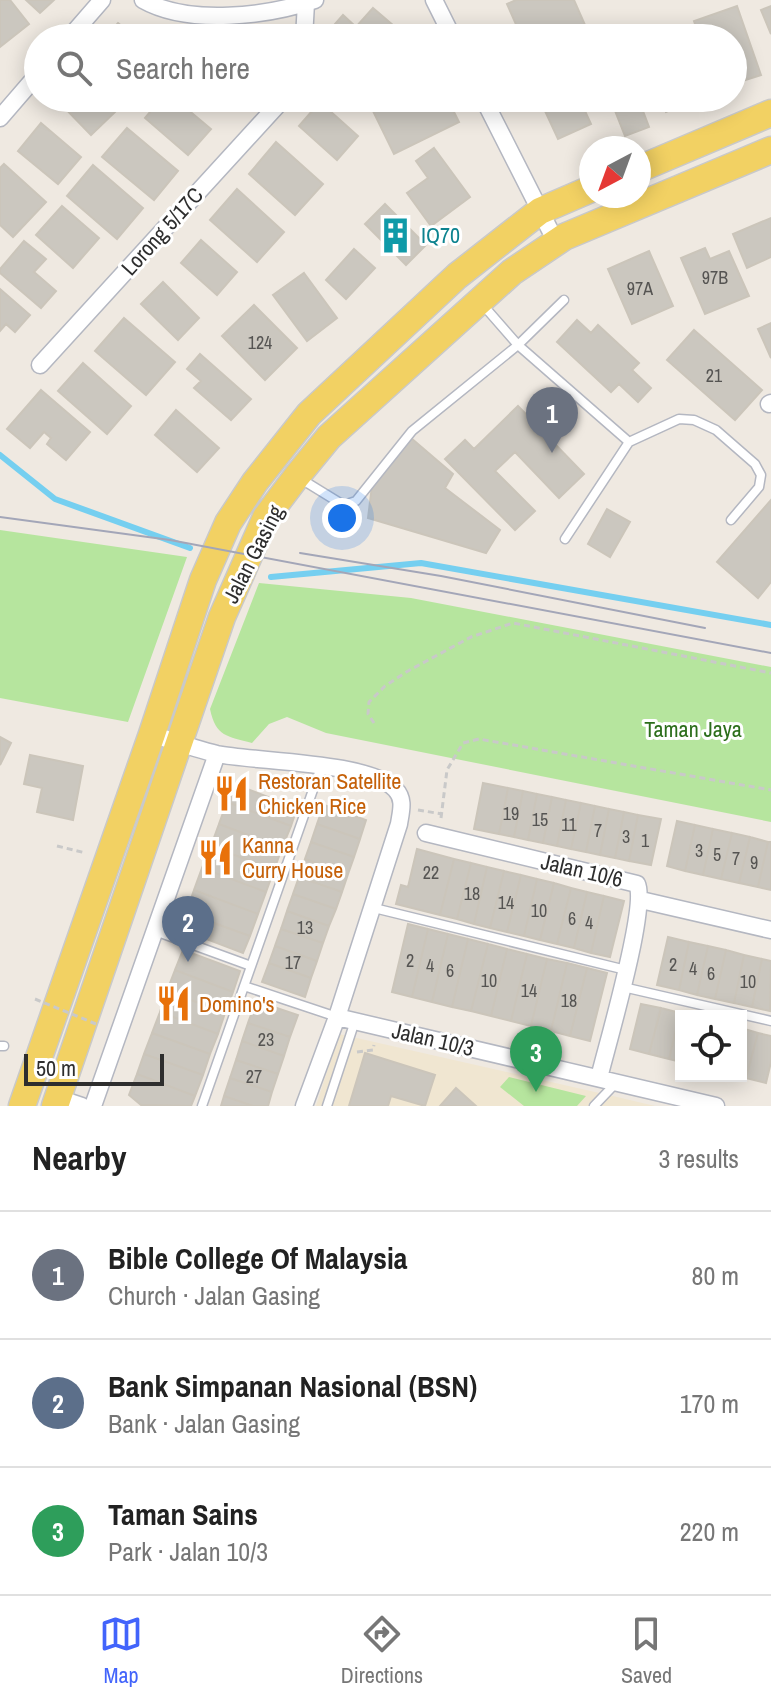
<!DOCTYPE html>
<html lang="en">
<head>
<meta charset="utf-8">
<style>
	:root { --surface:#fff; --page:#f2f2f2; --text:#222; --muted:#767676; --line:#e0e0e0; --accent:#4264fb }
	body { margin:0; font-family:"Archivo Narrow",sans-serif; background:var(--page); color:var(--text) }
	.controls { position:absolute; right:24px; bottom:24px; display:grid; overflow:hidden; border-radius:0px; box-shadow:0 4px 20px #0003 }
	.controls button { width:72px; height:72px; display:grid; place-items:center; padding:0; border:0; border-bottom:2px solid var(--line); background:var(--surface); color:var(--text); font:40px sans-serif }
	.compass { position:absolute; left:579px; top:136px; width:72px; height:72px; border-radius:50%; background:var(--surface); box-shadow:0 4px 20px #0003; rotate:221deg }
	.scale { position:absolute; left:24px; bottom:20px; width:140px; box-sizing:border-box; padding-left:8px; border:4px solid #2e2e2e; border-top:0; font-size:22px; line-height:28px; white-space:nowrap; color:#2e2e2e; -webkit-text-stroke:6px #fff; paint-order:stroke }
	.you { position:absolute; left:342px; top:518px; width:28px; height:28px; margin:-20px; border:6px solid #fff; border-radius:50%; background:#1a73e8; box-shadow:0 0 0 12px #1a73e833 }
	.badge { display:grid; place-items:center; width:52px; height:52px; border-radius:50%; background:var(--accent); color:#fff; font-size:26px; font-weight:700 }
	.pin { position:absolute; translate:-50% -66px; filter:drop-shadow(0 2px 4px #0008) }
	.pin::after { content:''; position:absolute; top:42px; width:28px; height:24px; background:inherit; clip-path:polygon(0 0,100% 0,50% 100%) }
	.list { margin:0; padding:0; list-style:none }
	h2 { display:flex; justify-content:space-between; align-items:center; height:104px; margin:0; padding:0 32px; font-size:34px }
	h2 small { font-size:26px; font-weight:400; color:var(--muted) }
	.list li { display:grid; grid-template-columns:52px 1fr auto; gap:24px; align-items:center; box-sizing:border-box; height:128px; padding:0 32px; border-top:2px solid var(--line) }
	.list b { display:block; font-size:30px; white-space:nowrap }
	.list p { margin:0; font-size:26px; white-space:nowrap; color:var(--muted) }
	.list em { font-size:26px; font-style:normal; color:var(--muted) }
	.icon { flex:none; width:44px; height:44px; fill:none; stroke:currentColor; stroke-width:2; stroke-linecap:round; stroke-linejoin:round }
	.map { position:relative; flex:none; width:771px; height:1106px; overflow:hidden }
	.search { position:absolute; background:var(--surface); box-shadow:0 4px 20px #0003; left:24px; right:24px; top:24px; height:88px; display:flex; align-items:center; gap:20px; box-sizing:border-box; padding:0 28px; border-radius:44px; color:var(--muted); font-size:30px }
	.sheet { height:488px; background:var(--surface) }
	nav { display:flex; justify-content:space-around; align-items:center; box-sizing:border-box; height:112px; border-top:2px solid var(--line); background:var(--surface); font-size:22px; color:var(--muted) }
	nav a { display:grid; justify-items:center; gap:4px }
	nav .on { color:var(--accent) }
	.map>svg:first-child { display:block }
</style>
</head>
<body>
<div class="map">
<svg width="771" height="1106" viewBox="0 0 771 1106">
	<rect width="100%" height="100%" fill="#efe9e1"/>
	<path fill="#f0e6d1" d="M339,1034L617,1097L655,1106H316Z"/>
	<path fill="#b6e59e" d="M0,530L187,557L128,722L0,698Z
		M259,583L411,598L771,667V822L326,733L287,717L269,724L252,743C227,736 216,737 210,709Z
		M509,1077L586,1096L577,1106H524L500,1087Z"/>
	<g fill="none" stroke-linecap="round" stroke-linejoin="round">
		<path stroke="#75cff0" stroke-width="6" d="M0,455L55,499L190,548
			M271,577L421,563L771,625"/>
	</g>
	<path fill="#cbc7bf" stroke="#cbc5ba" stroke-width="2" d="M0,0H10L29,24L0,47Z
		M26,0H54L40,13Z
		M516,0H574L585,25L557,38H522L507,4Z
		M737,6L761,75L739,82L733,67V38H700L694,21Z
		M771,6V34L761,10Z
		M373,8L408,38H335L328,32L343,15L356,27Z
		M118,23L136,38H104Z
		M688,27L693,38H663Z
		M102,98L115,112L91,135L56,99Z
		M162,98H174L211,129L188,155L145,118Z
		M401,98H447L459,122L394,154L373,111Z
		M539,98H579L591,124L558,139Z
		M610,98H638L649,127L625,136Z
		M660,98H697L666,112Z
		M320,102L358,136L337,160L299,126Z
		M41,123L81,157L58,184L18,151Z
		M127,128L178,171L154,200L102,157Z
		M276,142L323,184L295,215L249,174Z
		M434,148L470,197L431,226L407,193L428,178L416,161Z
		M4,164L46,202L13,237L0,225V168Z
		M93,165L143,208L117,239L67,196Z
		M237,189L284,232L257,262L210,220Z
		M385,204L426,245L406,265L365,224Z
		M62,206L99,238L73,268L36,235Z
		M771,218V257L747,268L733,234Z
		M201,240L237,272L217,295L181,263Z
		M24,241L46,259L34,272L56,291L41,308L0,273V269Z
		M705,248L710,259L729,251L749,296L705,314L681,258Z
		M354,249L375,268L346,299L326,280Z
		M649,251L673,306L632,324L608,269Z
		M304,273L337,318L307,341L273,295Z
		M163,282L199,318L178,340L141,304Z
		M0,289L30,315L15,332L6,324L0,331Z
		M254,305L297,348L265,380L222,336Z
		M124,318L175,362L146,395L95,351Z
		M577,320L591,333L598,325L639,363L632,370L651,388L638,402L619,384L611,392L557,342Z
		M771,323V358L758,329Z
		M694,330L762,390L735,420L667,360Z
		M200,354L251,399L231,420L194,388L201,381L187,369Z
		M83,363L131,406L107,434L58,391Z
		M41,390L90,432L66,460L47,444L51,438L44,432L30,448L7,429Z
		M518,406L584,474L559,498L515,452L495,471L535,511L515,530L445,459L465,440L474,449Z
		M176,410L219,448L197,472L155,435Z
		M411,438L453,474L445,488L500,530L486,553L368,518L372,486Z
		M771,500V582L758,598L717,562Z
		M607,509L630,522L610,557L588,544Z
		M0,737L11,743L0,765Z
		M30,755L83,766L73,820L37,812L42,788L24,784Z
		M483,783L508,788L499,834L474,829Z
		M234,784L297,808L291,826L227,802Z
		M508,788L523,791L514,837L499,834Z
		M523,791L537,794L528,840L514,837Z
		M537,794L552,797L543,843L528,840Z
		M552,797L566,800L557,846L543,843Z
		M566,800L581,803L571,849L557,846Z
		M227,802L291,826L282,848L219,824Z
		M581,803L595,806L586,852L571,849Z
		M324,805L366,820L360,839L317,824Z
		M595,806L609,809L600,855L586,852Z
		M609,809L624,812L615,858L600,855Z
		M624,812L638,815L629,861L615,858Z
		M638,815L661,819L651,865L629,861Z
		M677,821L695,825L685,871L667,866Z
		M219,824L282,848L274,870L211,846Z
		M317,824L360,839L354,857L311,842Z
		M695,825L713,829L703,875L685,871Z
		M713,829L732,833L721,879L703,875Z
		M732,833L750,837L739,883L721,879Z
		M750,837L768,842L758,887L739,883Z
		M311,842L354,857L348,874L305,859Z
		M768,842H771V890L758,887Z
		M211,846L274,870L266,892L202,868Z
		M417,849L454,859L440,915L396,904L401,885L408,887Z
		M305,859L348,874L342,892L299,877Z
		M454,859L471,863L457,919L440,915Z
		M471,863L487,867L474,924L457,919Z
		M487,867L504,871L490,928L474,924Z
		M202,868L266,892L258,914L194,890Z
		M504,871L521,875L507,932L490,928Z
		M521,875L537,879L524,936L507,932Z
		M299,877L342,892L336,909L293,894Z
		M537,879L554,883L540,940L524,936Z
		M554,883L571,888L557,944L540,940Z
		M571,888L587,892L574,948L557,944Z
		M194,890L258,914L250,936L186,913Z
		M587,892L604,896L591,953L574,948Z
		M293,894L336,909L329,926L287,911Z
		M604,896L624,901L610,957L591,953Z
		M287,911L329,926L323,943L281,929Z
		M186,913L250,936L243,953L180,929Z
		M408,924L428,929L412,997L392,992Z
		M281,929L323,943L317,961L275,946Z
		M428,929L448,934L432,1002L412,997Z
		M448,934L468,939L452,1007L432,1002Z
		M668,937L689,942L679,990L657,985Z
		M468,939L488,944L471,1011L452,1007Z
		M689,942L708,946L697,995L679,990Z
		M488,944L507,949L491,1016L471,1011Z
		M275,946L317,961L311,978L269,963Z
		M708,946L726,950L715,999L697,995Z
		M507,949L527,954L511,1021L491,1016Z
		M183,950L240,971L233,992L175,970Z
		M726,950L744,955L734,1003L715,999Z
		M527,954L547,959L531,1026L511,1021Z
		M744,955L762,959L752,1007L734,1003Z
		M547,959L567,963L551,1031L531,1026Z
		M762,959L771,961L770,1011L752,1007Z
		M269,963L311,978L305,997L262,982Z
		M567,963L587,968L570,1036L551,1031Z
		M587,968L607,973L590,1041L570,1036Z
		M175,970L233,992L225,1013L167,991Z
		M167,991L225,1013L218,1034L160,1012Z
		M256,1001L298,1015L290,1037L248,1023Z
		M641,1004L661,1008L649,1054L630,1049Z
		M661,1008L680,1013L669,1059L649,1054Z
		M160,1012L218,1034L210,1054L152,1033Z
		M680,1013L691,1016H681V1062L669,1059Z
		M248,1023L290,1037L284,1056L242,1041Z
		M741,1028L758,1033L746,1078L737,1076H741Z
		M152,1033L210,1054L203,1075L144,1054Z
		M758,1033L771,1036V1062L766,1083L746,1078Z
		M242,1041L284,1056L278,1074L236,1060Z
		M365,1053L435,1075L425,1106L391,1096L388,1106H349Z
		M144,1054L203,1075L195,1096L137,1074Z
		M236,1060L278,1074L272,1092L230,1078Z
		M137,1074L195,1096L191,1106L141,1105L129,1095Z
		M230,1078L272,1092L268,1106H253L224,1096Z
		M456,1088L476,1106H440Z
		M224,1096L253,1106H221Z"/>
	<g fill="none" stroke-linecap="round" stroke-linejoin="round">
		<defs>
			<path id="service" d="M483,305L518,345L629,442L679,419L694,420L716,430L755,464L761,475L759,487L731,520
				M301,479L340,503L347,504L356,501L412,431L518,345L564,300
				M565,539L629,442
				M370,907L626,970
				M155,931L251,966
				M244,986L337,1017
				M623,987L771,1021
				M0,1046H4
				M202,1106L321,767
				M327,1106L355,1021
				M594,1106L616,1083"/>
			<path id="minor" d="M143,0C189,26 268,16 315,0
				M434,0L453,38
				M69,38L102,0
				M304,38L306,3
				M483,98L556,242
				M0,118L38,74
				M40,365L284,98
				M769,404L771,403
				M152,734C173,741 195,749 217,754C258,762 369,762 395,789C405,799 401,811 399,824L337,1017L304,1106
				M426,833L637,884C648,907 607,1045 599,1078
				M641,900L771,930
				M337,1017L716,1106
				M58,1098L82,1106
				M93,1106L217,754"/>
			<path id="primary" d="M639,169L771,113
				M22,1106L152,734L203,580L228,523L255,482L309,414L457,276L540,211L591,189
				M55,1106L222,617L266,517L297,476L329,437L512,272L564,237L771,150"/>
		</defs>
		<use href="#service" stroke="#b4b7c1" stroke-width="11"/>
		<use href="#minor" stroke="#b4b7c1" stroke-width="19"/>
		<use href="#primary" stroke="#c9c9c9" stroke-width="29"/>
		<path stroke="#c9c9c9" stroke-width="3" stroke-dasharray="6 4" stroke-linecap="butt" d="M374,723L368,714L369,702L385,686L408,671L471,637L513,623L771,673
			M418,810L442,814
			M441,818L447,770L463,743L479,739L771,790
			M57,846L86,853
			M357,1052L373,1050L374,1045"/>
		<use href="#service" stroke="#fff" stroke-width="8"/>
		<use href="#minor" stroke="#fff" stroke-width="16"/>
		<use href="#primary" stroke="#f2d163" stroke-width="26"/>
		<path stroke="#a3a6b8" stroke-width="2" d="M0,517L170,540L771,653
			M300,553L441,576L705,628"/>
		<path stroke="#c9c9c9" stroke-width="3" stroke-dasharray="6 4" stroke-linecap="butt" d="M35,999L96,1024"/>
	</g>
	<defs>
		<symbol id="building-bare" viewBox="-9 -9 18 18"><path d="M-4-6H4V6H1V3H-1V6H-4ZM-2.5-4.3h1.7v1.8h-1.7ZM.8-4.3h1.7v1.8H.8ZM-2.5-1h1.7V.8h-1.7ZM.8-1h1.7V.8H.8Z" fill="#0f9aa8" stroke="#fff" stroke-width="2.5" paint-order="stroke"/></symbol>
		<symbol id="restaurant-bare" viewBox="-9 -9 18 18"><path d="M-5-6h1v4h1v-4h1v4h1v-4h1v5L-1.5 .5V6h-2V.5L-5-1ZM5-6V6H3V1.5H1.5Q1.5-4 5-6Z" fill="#e8710a" stroke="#fff" stroke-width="2.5" paint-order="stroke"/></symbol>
	</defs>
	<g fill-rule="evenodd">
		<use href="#building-bare" x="370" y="210" width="51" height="51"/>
		<use href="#restaurant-bare" x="206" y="768" width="51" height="51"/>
		<use href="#restaurant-bare" x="190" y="832" width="51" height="51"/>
		<use href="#restaurant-bare" x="148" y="978" width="51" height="51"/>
	</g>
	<g text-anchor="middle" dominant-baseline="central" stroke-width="6" stroke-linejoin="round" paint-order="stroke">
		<g font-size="18" fill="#555452">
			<text x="715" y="277">97B</text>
			<text x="640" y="288">97A</text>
			<text x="260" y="342">124</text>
			<text x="714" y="375">21</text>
			<text x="511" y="813">19</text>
			<text x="540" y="819">15</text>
			<text x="569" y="824">11</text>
			<text x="598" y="830">7</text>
			<text x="626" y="836">3</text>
			<text x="645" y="840">1</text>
			<text x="699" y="850">3</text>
			<text x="717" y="854">5</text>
			<text x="736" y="858">7</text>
			<text x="754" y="862">9</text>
			<text x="431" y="872">22</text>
			<text x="472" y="893">18</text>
			<text x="506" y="902">14</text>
			<text x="539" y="910">10</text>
			<text x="572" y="918">6</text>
			<text x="589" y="922">4</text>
			<text x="305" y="927">13</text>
			<text x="410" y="960">2</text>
			<text x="293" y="962">17</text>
			<text x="673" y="964">2</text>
			<text x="430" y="965">4</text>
			<text x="693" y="968">4</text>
			<text x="450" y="970">6</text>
			<text x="711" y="973">6</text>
			<text x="489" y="980">10</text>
			<text x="748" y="981">10</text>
			<text x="529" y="990">14</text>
			<text x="569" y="1000">18</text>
			<text x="266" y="1039">23</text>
			<text x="254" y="1076">27</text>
		</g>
		<g font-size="22" fill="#2e2e2e" stroke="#fff">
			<text transform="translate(162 231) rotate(-48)">Lorong 5/17C</text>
			<text transform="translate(253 554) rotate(-63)">Jalan Gasing</text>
			<text transform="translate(582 870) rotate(13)">Jalan 10/6</text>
			<text transform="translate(433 1039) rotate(13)">Jalan 10/3</text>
		</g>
		<g font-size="22" fill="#0d838f" stroke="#fff" text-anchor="start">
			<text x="421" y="235">IQ70</text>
		</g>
		<g font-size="22" fill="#2c6e1b" stroke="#fff">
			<text x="693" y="729">Taman Jaya</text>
		</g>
		<g font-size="22" fill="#c56008" stroke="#fff" text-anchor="start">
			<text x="258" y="781">Restoran Satellite<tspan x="258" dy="25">Chicken Rice</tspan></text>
			<text x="242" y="845">Kanna<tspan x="242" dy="25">Curry House</tspan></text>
			<text x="199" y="1004">Domino's</text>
		</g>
	</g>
</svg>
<div class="controls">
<button><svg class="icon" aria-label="locate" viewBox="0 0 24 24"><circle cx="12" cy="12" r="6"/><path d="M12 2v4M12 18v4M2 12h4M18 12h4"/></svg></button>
</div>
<svg class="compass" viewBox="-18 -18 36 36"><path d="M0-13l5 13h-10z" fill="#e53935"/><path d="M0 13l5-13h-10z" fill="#767676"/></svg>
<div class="scale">50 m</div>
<div class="you"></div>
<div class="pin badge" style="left:552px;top:453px;background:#6b7280">1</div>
<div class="pin badge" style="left:188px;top:962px;background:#5c6f8a">2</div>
<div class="pin badge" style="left:536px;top:1092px;background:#2e9e5b">3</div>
<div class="search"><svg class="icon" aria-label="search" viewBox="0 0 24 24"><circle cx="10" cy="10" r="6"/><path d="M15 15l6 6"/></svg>Search here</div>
</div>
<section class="sheet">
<h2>Nearby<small>3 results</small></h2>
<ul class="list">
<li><span class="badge" style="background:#6b7280">1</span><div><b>Bible College Of Malaysia</b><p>Church · Jalan Gasing</p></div><em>80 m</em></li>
<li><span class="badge" style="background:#5c6f8a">2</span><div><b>Bank Simpanan Nasional (BSN)</b><p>Bank · Jalan Gasing</p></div><em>170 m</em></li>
<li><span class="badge" style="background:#2e9e5b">3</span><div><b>Taman Sains</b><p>Park · Jalan 10/3</p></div><em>220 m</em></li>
</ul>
</section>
<nav>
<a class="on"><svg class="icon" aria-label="map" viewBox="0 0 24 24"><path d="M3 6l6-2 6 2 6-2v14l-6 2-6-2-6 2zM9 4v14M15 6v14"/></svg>Map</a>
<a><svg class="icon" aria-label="directions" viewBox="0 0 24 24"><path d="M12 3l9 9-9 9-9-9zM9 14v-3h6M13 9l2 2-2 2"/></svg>Directions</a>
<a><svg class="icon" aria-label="saved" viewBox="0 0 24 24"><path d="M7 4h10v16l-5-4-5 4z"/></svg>Saved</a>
</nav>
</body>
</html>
